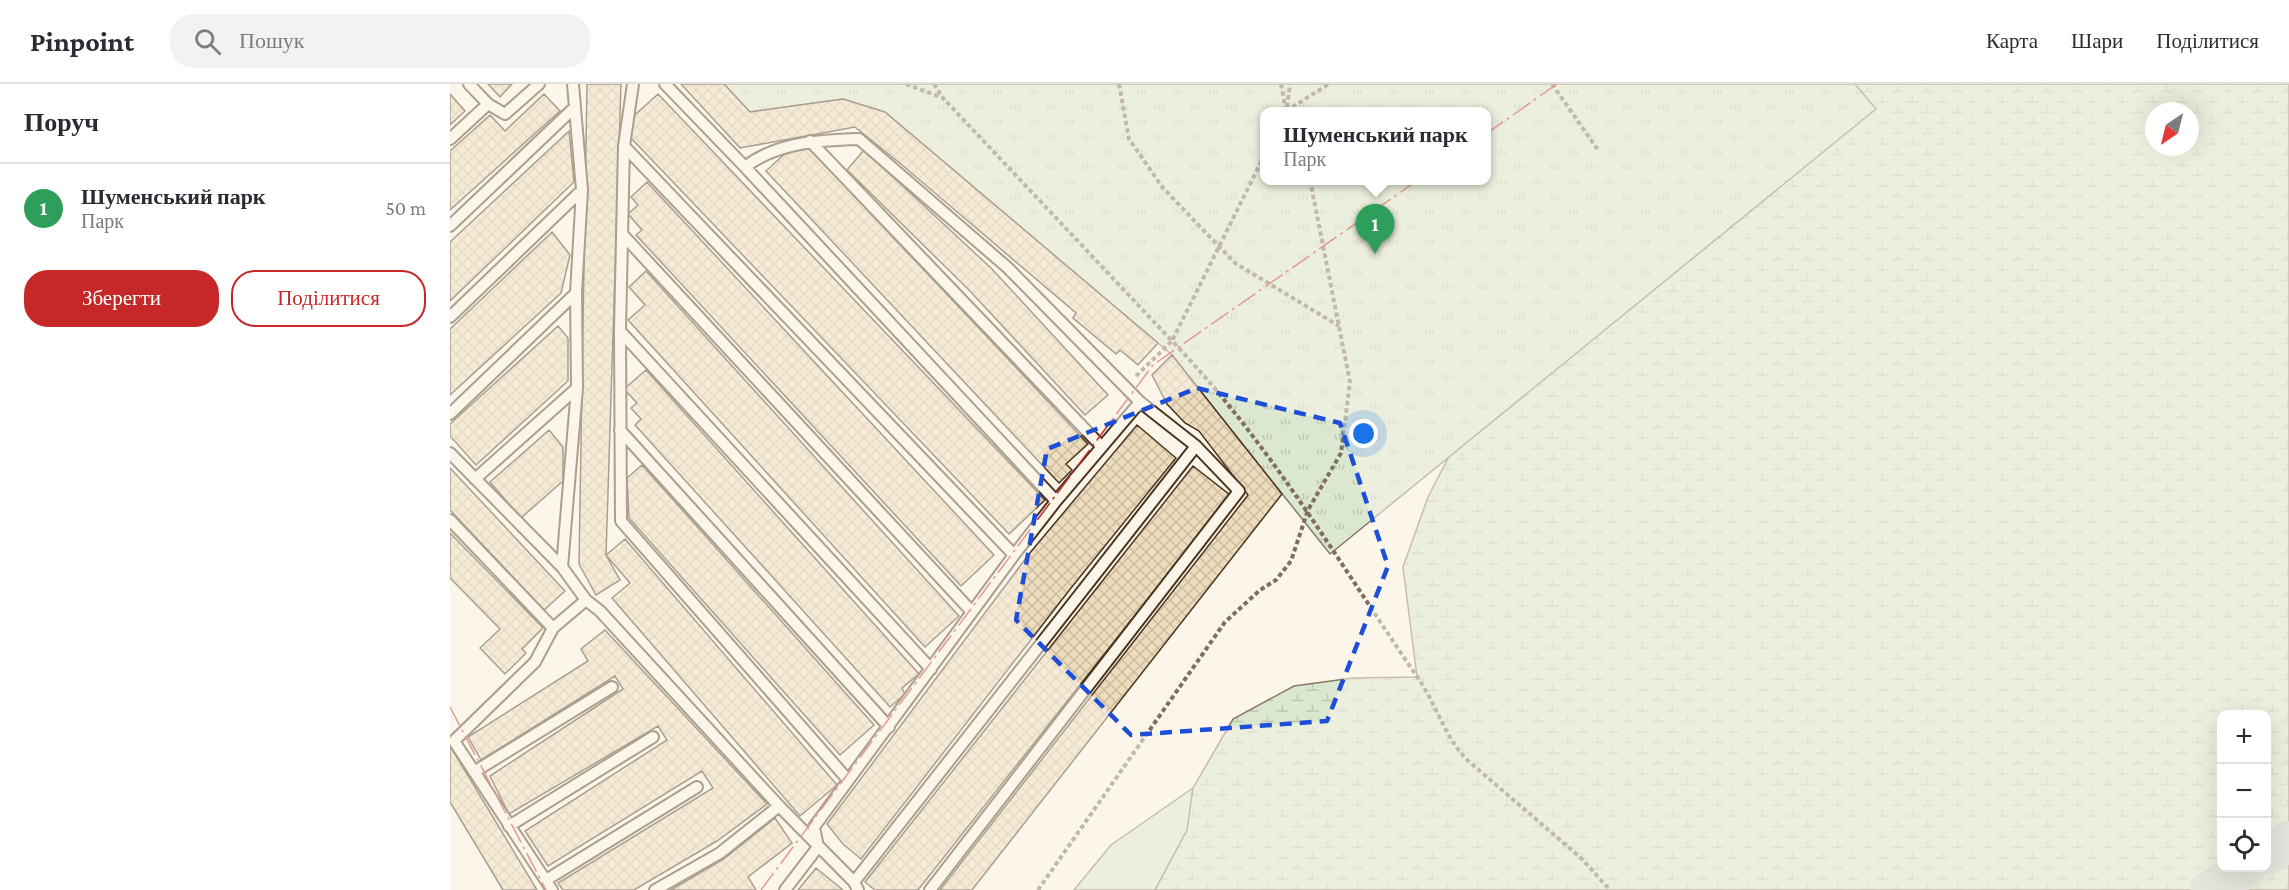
<!DOCTYPE html>
<html lang="uk">
<head>
<meta charset="utf-8">
<style>
	:root { --surface:#fff; --page:#f2f2f3; --text:#2b2b33; --muted:#7c7c81; --line:#e1e1e2; --accent:#c62828 }
	body { margin:0; font-family:"Crimson Pro",serif; background:var(--page); color:var(--text) }
	.controls { position:absolute; right:18px; bottom:18px; display:grid; overflow:hidden; border-radius:12px; box-shadow:0 6px 24px #0002 }
	.controls button { width:54px; height:54px; display:grid; place-items:center; padding:0; border:0; border-bottom:2px solid var(--line); background:var(--surface); color:var(--text); font:30px sans-serif }
	.compass { position:absolute; left:1695px; top:18px; width:54px; height:54px; border-radius:50%; background:var(--surface); box-shadow:0 6px 24px #0002; rotate:215deg }
	.you { position:absolute; left:914px; top:350px; width:21px; height:21px; margin:-15px; border:4px solid #fff; border-radius:50%; background:#1a73e8; box-shadow:0 0 0 9px #1a73e833 }
	.badge { display:grid; place-items:center; width:39px; height:39px; border-radius:50%; background:var(--accent); color:#fff; font-size:20px; font-weight:700 }
	.pin { position:absolute; translate:-50% -50px; filter:drop-shadow(0 2px 3px #0008) }
	.pin::after { content:''; position:absolute; top:32px; width:21px; height:18px; background:inherit; clip-path:polygon(0 0,100% 0,50% 100%) }
	.popup { position:absolute; left:810px; top:23px; width:231px; height:78px; box-sizing:border-box; display:grid; place-content:center; border-radius:12px; background:var(--surface); filter:drop-shadow(0 2px 4px #0005); font-size:20px; white-space:nowrap; color:var(--muted) }
	.popup b { font-size:22px; color:var(--text) }
	.popup::after { content:''; position:absolute; left:50%; top:100%; margin-left:-12px; border:12px solid transparent; border-top-color:var(--surface) }
	.list { margin:0; padding:0; list-style:none }
	h2 { display:flex; justify-content:space-between; align-items:center; height:78px; margin:0; padding:0 24px; font-size:26px }
	h2 small { font-size:20px; font-weight:400; color:var(--muted) }
	.list li { display:grid; grid-template-columns:39px 1fr auto; gap:18px; align-items:center; box-sizing:border-box; height:90px; padding:0 24px; border-top:2px solid var(--line) }
	.list b { display:block; font-size:22px; white-space:nowrap }
	.list p { margin:0; font-size:20px; white-space:nowrap; color:var(--muted) }
	.list em { font-size:20px; font-style:normal; color:var(--muted) }
	.actions { display:flex; gap:12px; padding:18px 24px }
	.actions a { flex:1; padding:14px 0; border:2px solid var(--accent); border-radius:24px; text-align:center; font-size:21px; color:var(--accent) }
	.actions .main { background:var(--accent); color:#fff }
	.icon { flex:none; width:33px; height:33px; fill:none; stroke:currentColor; stroke-width:2; stroke-linecap:round; stroke-linejoin:round }
	.map { position:relative; flex:none; width:1839px; height:806px; overflow:hidden }
	header { display:flex; align-items:center; gap:36px; box-sizing:border-box; height:84px; padding:0 30px; background:var(--surface); border-bottom:2px solid var(--line) }
	header strong { font-size:28px }
	nav { display:flex; gap:33px; margin-inline-start:auto; font-size:21px }
	.search { width:420px; height:54px; background:var(--page); display:flex; align-items:center; gap:15px; box-sizing:border-box; padding:0 21px; border-radius:24px; color:var(--muted); font-size:22px }
	main { display:flex }
	aside { flex:1; background:var(--surface) }
	.map>svg:first-child { display:block }
</style>
</head>
<body>
<header>
<strong>Pinpoint</strong>
<div class="search"><svg class="icon" aria-label="search" viewBox="0 0 24 24"><circle cx="10" cy="10" r="6"/><path d="M15 15l6 6"/></svg>Пошук</div>
<nav><a>Карта</a><a>Шари</a><a>Поділитися</a></nav>
</header>
<main>
<aside>
<h2>Поруч<small></small></h2>
<ul class="list">
<li><span class="badge" style="background:#2e9e5b">1</span><div><b>Шуменський парк</b><p>Парк</p></div><em>50 m</em></li>
</ul>
<div class="actions"><a class="main">Зберегти</a><a>Поділитися</a></div>
</aside>
<div class="map">
<svg width="1839" height="806" viewBox="0 0 1839 806">
	<defs>
		<pattern id="wetland-marsh" width="20" height="14" patternUnits="userSpaceOnUse" patternTransform="scale(1.5)"><rect width="20" height="14" fill="#dce7d0"/><path d="M1 5h8M5 5V1M11 12h8M15 12V8" fill="none" stroke="#bec7b2"/></pattern>
		<pattern id="park-tufts" width="24" height="20" patternUnits="userSpaceOnUse" patternTransform="scale(1.5)"><rect width="24" height="20" fill="#dce7d0"/><path d="M3 7l-1-3M5 7V3M7 7l1-3M15 17l-1-3M17 17v-4M19 17l1-3" fill="none" stroke="#bec7b2"/></pattern>
		<pattern id="building-cross-hatch" width="8" height="8" patternUnits="userSpaceOnUse" patternTransform="scale(1.5)"><rect width="8" height="8" fill="#ecdcbc"/><path d="M0 0l8 8M0 8l8-8" fill="none" stroke="#ccbda1"/></pattern>
	</defs>
	<rect width="100%" height="100%" fill="#fbf6e9"/>
	<path fill="#dce7d0" stroke="#887966" stroke-width="1.5" d="M743,704L738,746L705,806H624L661,761Z"/>
	<path fill="url(#wetland-marsh)" stroke="#887966" stroke-width="1.5" fill-rule="evenodd" d="M1328,0H1839V806H705L737,746L743,704L783,635L844,602L903,594L967,593L953,483L978,413L1022,328ZM1704,27H1740V63H1704ZM1772,630H1816V784H1772Z"/>
	<path fill="url(#park-tufts)" stroke="#887966" stroke-width="1.5" fill-rule="evenodd" d="M274,0H1405L1426,25L880,470L722,271L435,29L393,15L300,28ZM814,27H1036V96H814Z"/>
	<g fill="none" stroke-linecap="round" stroke-linejoin="round">
		<path stroke="#c9cecd" stroke-width="40" d="M1816,771L1839,757
			M1760,806L1796,784"/>
	</g>
	<path fill="url(#building-cross-hatch)" stroke="#4a3520" stroke-width="1.5" d="M38,0H62L50,13Z
		M137,0H171L156,471L170,496L146,511L129,480Z
		M231,0H274L300,28L393,15L435,28L708,259L688,281L670,266L666,270L623,234L626,229L452,81L405,43L290,64Z
		M0,10L15,27L0,41Z
		M94,10L110,27L0,126V67L40,31L55,47Z
		M208,10L595,416L559,450L180,53L185,31Z
		M119,47L124,98L0,217V158Z
		M358,63L638,360L616,380L622,386L609,399L316,87L339,66Z
		M414,66L542,185L658,311L635,331L519,206L397,86Z
		M197,98L544,471L511,502L186,151L192,146L178,130L188,121L181,113Z
		M102,148L120,171L111,209L0,311V245Z
		M196,187L509,532L475,563L178,236L195,221L179,203Z
		M108,242L118,254V297L26,381L0,352V340Z
		M722,271L832,410L522,806H490L798,411L749,347L735,339L717,320L702,291Z
		M196,286L469,590L452,604L455,610L440,623L185,341L191,335L181,324L187,319L174,305Z
		M687,341L726,374L621,504L411,775L393,760L377,740L579,470Z
		M99,346L113,363V397L71,434L40,398Z
		M192,381L424,641L390,671L179,434L177,394Z
		M743,382L780,411L468,806H425L415,798Z
		M0,384L115,507L94,526L0,426Z
		M0,449L93,544L72,565L76,569L55,590L30,564L50,545L0,494Z
		M175,455L387,701L350,732L162,514L180,499L156,471Z
		M155,546L317,720L267,757L184,806H113L108,799L263,704L252,687L98,782L75,747L217,656L208,642L59,730L40,692L173,605L165,592L31,676L18,653L138,577L131,565Z
		M0,662L87,806H53L0,718Z
		M325,734L342,759L298,793L306,806H221L274,775Z
		M366,784L393,806H348Z"/>
	<g fill="none" stroke-linecap="round" stroke-linejoin="round">
		<defs>
			<path id="service" d="M19,0L38,20L55,30L89,0
				M183,0L174,62L170,247L171,437L398,696
				M215,0L295,83C327,58 371,56 409,55L558,184L690,318L746,362L789,407L480,806
				M0,55L38,20
				M360,57L651,362
				M174,62L564,471
				M295,83L606,417
				M0,142L125,23
				M173,151L522,528
				M0,233L132,106
				M170,247L481,585
				M0,330L126,209
				M170,346L439,643
				M0,369L112,483L136,516L103,544L85,578L4,657L102,806
				M25,395L127,304
				M0,436L103,544
				M112,483L127,304L126,209L132,106L123,0
				M136,516L150,527L329,722L404,798L408,806
				M24,688L162,603
				M59,742L203,653
				M96,796L247,703
				M404,798L746,362
				M205,806L270,769L329,722
				M335,806L368,763L364,743L564,471L606,417L690,318"/>
		</defs>
		<use href="#service" stroke="#4a3520" stroke-width="14"/>
		<path stroke="#7f6f5c" stroke-width="4" stroke-dasharray="4.5 3" stroke-linecap="butt" d="M456,0L493,14L722,257L814,72
			M484,0L493,14
			M669,0L679,55L713,104L785,179L889,242
			M831,0L836,27
			M1102,0L1148,66
			M837,23L840,0
			M836,27L879,0
			M686,292L722,257C821,360 888,478 968,594C986,620 994,651 1016,675L1131,774L1160,806
			M588,806L775,538L810,506L826,496L841,477L858,426L891,369L900,298L860,96"/>
		<use href="#service" stroke="#fbf6e9" stroke-width="10"/>
		<path stroke="#c62828" stroke-width="1.5" stroke-dasharray="21 4.5 3 4.5" stroke-linecap="butt" d="M1036,50L1107,0
			M0,623L96,806
			M311,806L703,281L968,96"/>
	</g>
	<path d="M0 0H1839V806H0ZM747,304L890,339L938,482L877,637L681,651L566,536L597,365Z" fill="#fbf6e9" fill-opacity=".55" fill-rule="evenodd"/>
	<path fill="none" stroke="#1d4ed8" stroke-width="4.5" stroke-dasharray="12 8" stroke-linejoin="round" d="M747,304L890,339L938,482L877,637L681,651L566,536L597,365Z"/>
</svg>
<div class="controls">
<button>+</button>
<button>−</button>
<button><svg class="icon" aria-label="locate" viewBox="0 0 24 24"><circle cx="12" cy="12" r="6"/><path d="M12 2v4M12 18v4M2 12h4M18 12h4"/></svg></button>
</div>
<svg class="compass" viewBox="-18 -18 36 36"><path d="M0-13l5 13h-10z" fill="#e53935"/><path d="M0 13l5-13h-10z" fill="#7c7c81"/></svg>
<div class="you"></div>
<div class="pin badge" style="left:925px;top:170px;background:#2e9e5b">1</div>
<div class="popup"><b>Шуменський парк</b>Парк</div>
</div>
</main>
</body>
</html>
